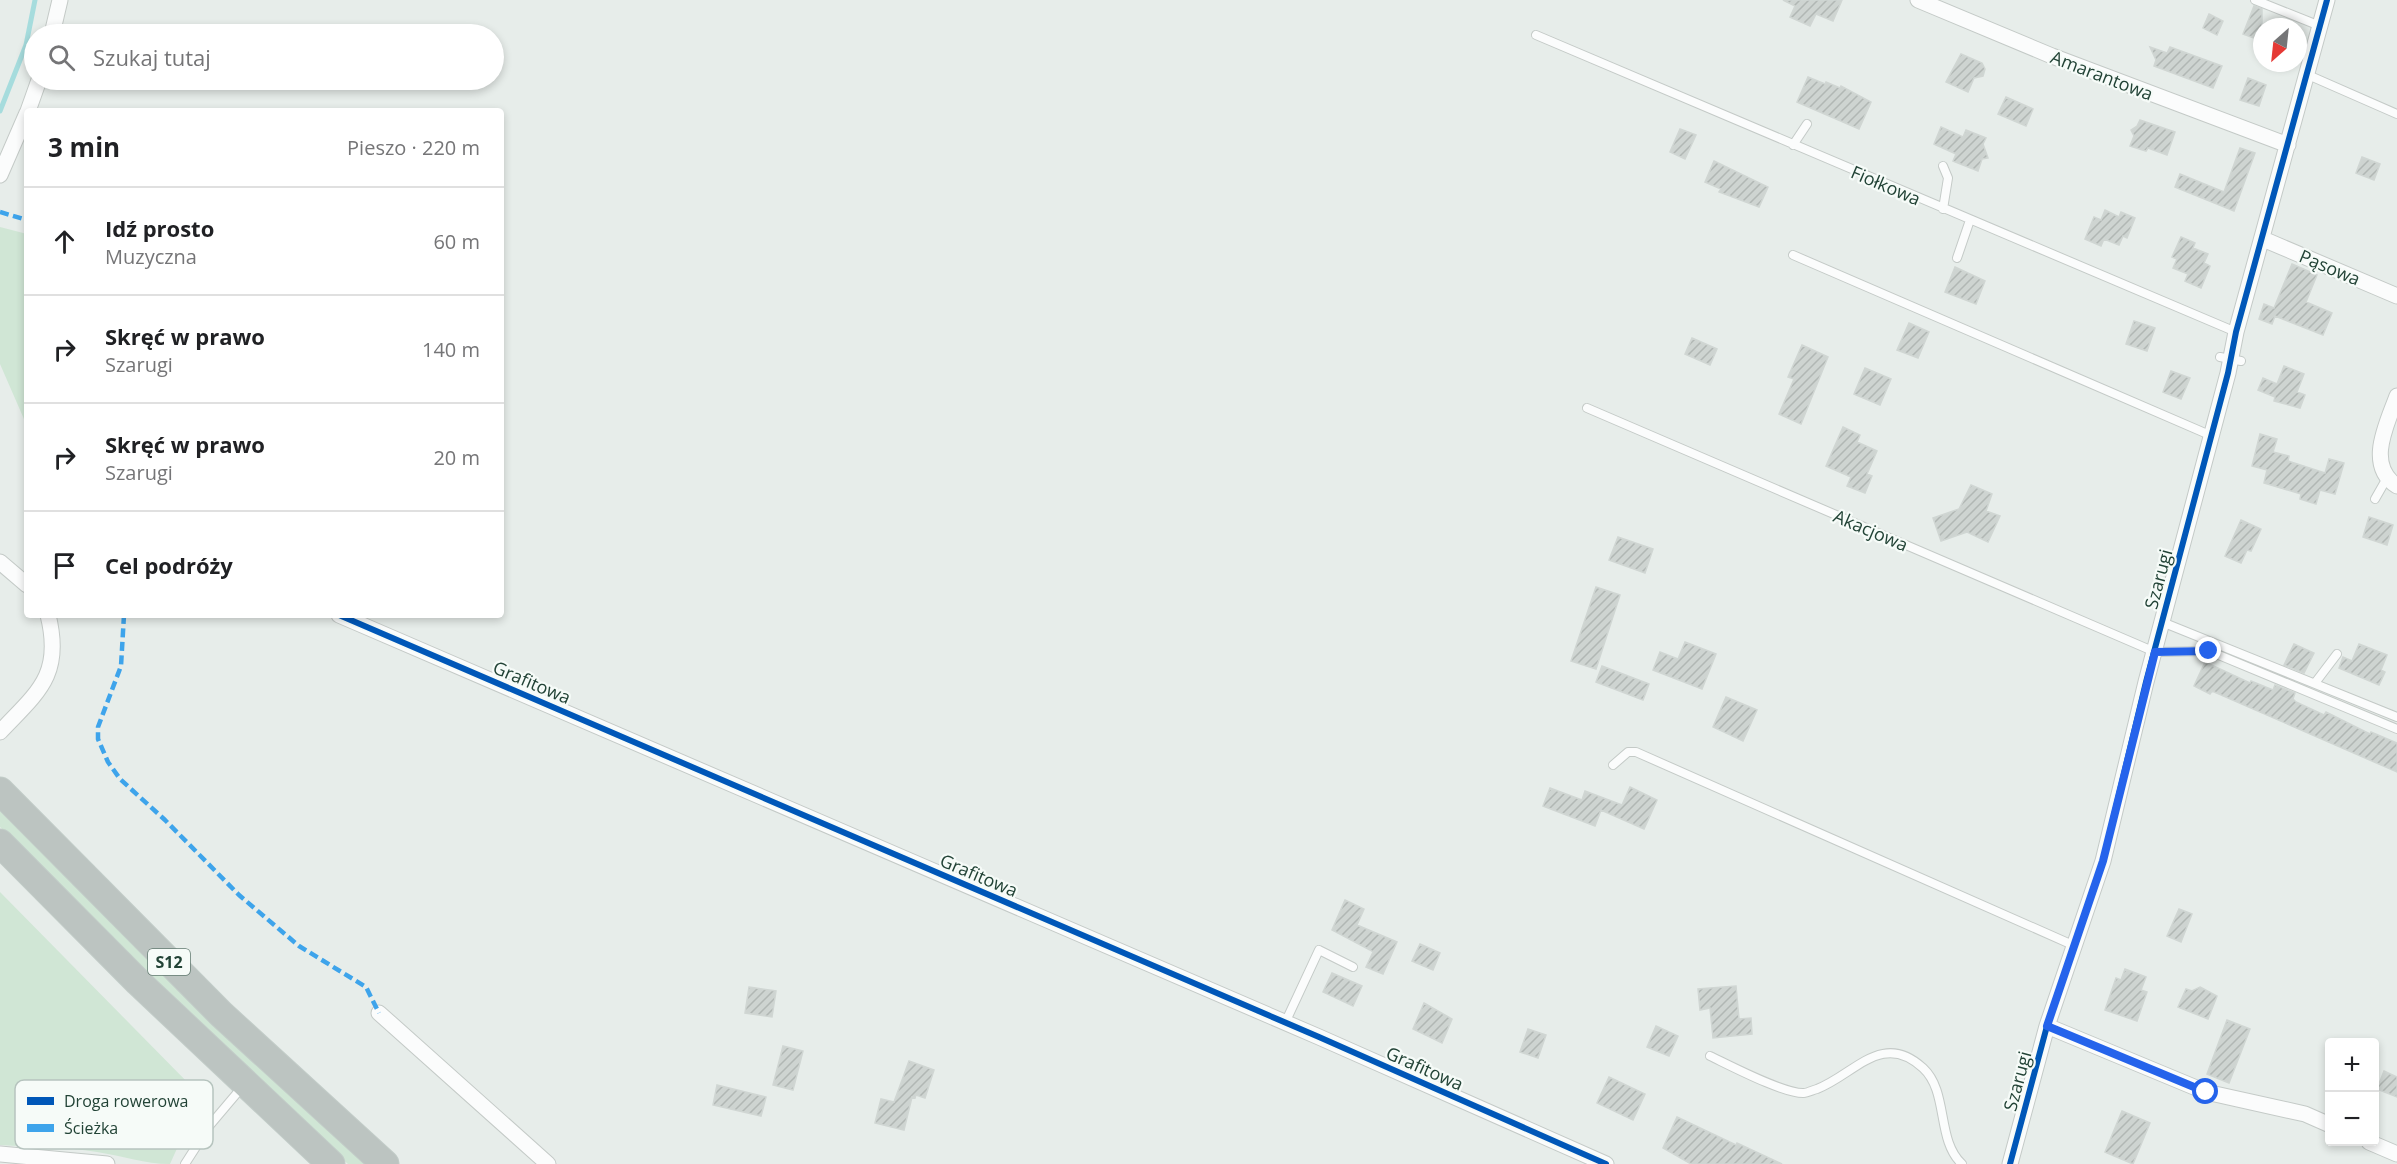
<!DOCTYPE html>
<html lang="pl">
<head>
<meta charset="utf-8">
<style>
	:root { --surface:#fff; --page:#f6f6f6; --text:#202124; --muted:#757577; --line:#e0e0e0 }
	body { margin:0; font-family:"Open Sans",sans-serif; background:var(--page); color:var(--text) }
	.controls { position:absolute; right:18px; bottom:18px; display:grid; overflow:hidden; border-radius:6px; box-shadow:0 3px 9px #0003 }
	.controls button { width:54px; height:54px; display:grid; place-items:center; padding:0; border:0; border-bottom:2px solid var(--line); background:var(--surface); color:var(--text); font:30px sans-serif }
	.compass { position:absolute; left:2253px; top:18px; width:54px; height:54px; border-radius:50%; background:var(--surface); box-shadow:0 3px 9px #0003; rotate:207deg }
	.stop { position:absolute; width:18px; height:18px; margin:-14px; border:4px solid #2563eb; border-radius:50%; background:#fff }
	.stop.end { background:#2563eb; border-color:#fff; box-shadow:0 2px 6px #0008 }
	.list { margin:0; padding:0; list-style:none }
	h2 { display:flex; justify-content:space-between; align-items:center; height:78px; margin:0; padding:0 24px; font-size:26px }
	h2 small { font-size:20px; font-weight:400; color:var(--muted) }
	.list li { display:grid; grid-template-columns:39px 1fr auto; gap:18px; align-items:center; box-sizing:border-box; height:108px; padding:0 24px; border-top:2px solid var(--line) }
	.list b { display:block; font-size:22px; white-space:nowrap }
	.list p { margin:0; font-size:20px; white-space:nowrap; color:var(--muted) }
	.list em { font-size:20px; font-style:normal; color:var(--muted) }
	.icon { flex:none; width:33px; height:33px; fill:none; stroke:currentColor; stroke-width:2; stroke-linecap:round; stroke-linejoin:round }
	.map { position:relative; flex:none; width:2397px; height:1164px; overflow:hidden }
	.search { position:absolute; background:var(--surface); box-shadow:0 3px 9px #0003; left:24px; top:24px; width:480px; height:66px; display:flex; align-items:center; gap:15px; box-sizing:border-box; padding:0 21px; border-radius:33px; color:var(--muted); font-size:22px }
	.panel { position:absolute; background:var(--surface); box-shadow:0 3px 9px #0003; left:24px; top:108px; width:480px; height:510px; border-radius:6px }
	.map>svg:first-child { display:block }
</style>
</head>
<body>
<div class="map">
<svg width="2397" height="1164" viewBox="0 0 2397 1164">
	<defs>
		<pattern id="building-hatch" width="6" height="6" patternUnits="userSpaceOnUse" patternTransform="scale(1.5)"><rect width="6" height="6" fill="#ced4d1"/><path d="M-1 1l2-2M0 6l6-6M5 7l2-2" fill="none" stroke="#b1b7b4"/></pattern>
	</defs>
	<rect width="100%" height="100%" fill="#e7edea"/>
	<path fill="#d0e6d5" d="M0,227L27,234V426L0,364Z
		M0,811L231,1039L368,1164H348L224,1050L0,827Z
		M0,892L197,1092V1104L170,1164C145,1164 123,1156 97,1152C65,1147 33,1147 0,1145Z"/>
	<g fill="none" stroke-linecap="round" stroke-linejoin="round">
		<path stroke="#a6dcdd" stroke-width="5" d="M0,111L26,45L35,0"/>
	</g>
	<path fill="url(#building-hatch)" stroke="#d0d6d3" stroke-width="1.5" d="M1783,0H1842L1833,21L1816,14L1810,26L1790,17L1795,6Z
		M2254,6L2262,9V41L2243,34Z
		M2209,14L2223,21L2217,35L2203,28Z
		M2150,47L2167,53L2170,47L2222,66L2213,88L2154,66L2156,60Z
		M1961,54L1982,63L1985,69L1983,76L1974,78L1968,92L1946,82Z
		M1808,77L1825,84L1826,82L1840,88L1841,86L1871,102L1859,129L1797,102Z
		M2248,78L2266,85L2259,106L2240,100Z
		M2006,97L2033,109L2026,126L1998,114Z
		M2140,120L2175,132L2167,155L2148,148L2146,151L2130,146L2134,136L2131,130L2137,126Z
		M1941,127L1963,137L1966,130L1986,138L1983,144L1988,158L1982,159L1978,171L1953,161L1956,154L1934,144Z
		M1680,129L1696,135L1685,159L1670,152Z
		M2240,148L2255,153L2234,211L2175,187L2180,174L2224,192Z
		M2362,157L2380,164L2374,180L2356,173Z
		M1714,161L1768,187L1759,207L1719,192L1721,189L1705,182Z
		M2105,210L2119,217L2121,212L2135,218L2127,238L2123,236L2119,245L2104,239L2101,246L2085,239L2094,217L2101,220Z
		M2181,237L2195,243L2193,248L2208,254L2204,263L2210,266L2201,288L2185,281L2188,274L2173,268L2177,259L2172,257Z
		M2292,264L2317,275L2306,302L2332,313L2323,335L2275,316L2272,324L2259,319L2264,304L2274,308Z
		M1955,267L1985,281L1976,304L1945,292Z
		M2134,321L2155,328L2147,351L2126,344Z
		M1909,323L1929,332L1918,358L1897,350Z
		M1692,338L1717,349L1710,365L1685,354Z
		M1802,345L1828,357L1801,424L1779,414L1794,379L1788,377Z
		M2284,366L2304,374L2297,392L2305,395L2300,408L2274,401L2275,397L2258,390L2263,378L2277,384Z
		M1865,368L1891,379L1880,405L1854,394Z
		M2171,371L2190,378L2181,399L2163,392Z
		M1843,427L1860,435L1857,442L1877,451L1867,474L1872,476L1865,493L1847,486L1851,477L1826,466Z
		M2260,434L2277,439L2273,452L2289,456L2288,461L2325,473L2329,459L2344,463L2335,494L2320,490L2316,504L2300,499L2301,494L2264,483L2267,470L2252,466Z
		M1971,485L1992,494L1986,511L2000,516L1988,542L1967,532L1941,541L1933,518L1959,509Z
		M2369,517L2393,525L2387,545L2363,537Z
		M2241,520L2261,529L2251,551L2247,550L2241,563L2225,556Z
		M1618,537L1653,549L1645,573L1609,560Z
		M1596,587L1620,595L1596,669L1571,661Z
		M1685,642L1716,654L1702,689L1653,670L1660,652L1678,659Z
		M2294,644L2314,653L2304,673L2284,665Z
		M2359,644L2387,655L2381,670L2385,672L2379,685L2339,668L2343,657L2352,661Z
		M2205,662L2250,683L2251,681L2273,690L2275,685L2295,693L2293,699L2296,702L2324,715L2326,712L2370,734L2371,732L2397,743V772L2212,691L2210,694L2194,686Z
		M1602,666L1649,684L1643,700L1596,682Z
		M1726,697L1757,710L1743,741L1713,727Z
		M1630,787L1657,800L1644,829L1601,810L1595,826L1543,806L1550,788L1582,800L1585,791L1622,805Z
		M1345,900L1364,909L1357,925L1397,942L1383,974L1366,967L1373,952L1370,950L1332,930Z
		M2179,909L2192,914L2181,942L2167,936Z
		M1420,944L1440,953L1433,970L1412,961Z
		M2125,969L2146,977L2141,990L2147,992L2137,1021L2105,1010L2116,978L2121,980Z
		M1332,973L1362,986L1353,1006L1323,992Z
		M1736,986L1739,1019L1751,1018L1752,1034L1713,1038L1710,1008L1700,1010L1698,989Z
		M749,987L776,991L772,1017L745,1013Z
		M2200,987L2217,996L2208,1019L2178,1007L2186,989L2192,991Z
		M1424,1003L1452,1019L1442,1043L1413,1029Z
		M2227,1020L2250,1029L2229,1083L2207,1074Z
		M1656,1026L1678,1036L1669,1056L1647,1047Z
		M1528,1029L1546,1035L1538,1058L1520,1052Z
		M783,1046L803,1051L793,1090L773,1085Z
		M909,1061L934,1070L925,1098L916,1095L915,1098L912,1097L904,1130L875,1123L881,1099L894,1102Z
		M2384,1071L2397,1077V1097L2377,1089Z
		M1609,1077L1645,1094L1633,1120L1597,1103Z
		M717,1085L766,1097L761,1116L713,1105Z
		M2122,1111L2150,1123L2133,1164L2105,1152Z
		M1677,1117L1736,1145L1737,1143L1782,1164H1691L1663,1148Z"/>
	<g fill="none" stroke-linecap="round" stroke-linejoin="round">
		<defs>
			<path id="service" d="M2255,0L2320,26
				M1536,35L2236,332
				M2308,75L2397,114
				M1793,145L1807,124
				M1943,209L1948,178L1943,166
				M1793,255L2212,436
				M1957,258L1970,220
				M2220,357L2241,361
				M1587,408L2155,652L2209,651L2397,729
				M2375,499L2387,478
				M2162,622L2397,717
				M2315,683L2337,654
				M1613,765L1628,752H1636L2075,946
				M1285,1023L1319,950L1353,967
				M1710,1056C1729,1065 1784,1094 1804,1093C1807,1093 1813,1090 1817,1089C1854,1075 1882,1030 1923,1068C1949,1092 1936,1140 1962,1164
				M185,1164L210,1125L243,1086"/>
			<path id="minor" d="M1918,0L2052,56L2288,145
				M52,34L60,0
				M28,111L39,80
				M0,175L27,113
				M2263,239L2397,296
				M2397,396C2387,424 2365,465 2397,486
				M0,562L27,585
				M339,615L1319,1037L1606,1164
				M0,732C38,692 63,675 48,615
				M379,1013L548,1164
				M2047,1026L2206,1092L2305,1114L2330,1125
				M2369,1142L2397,1154
				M0,1154L107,1164
				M2010,1164L2047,1026L2103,861L2146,682L2228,373L2236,332L2327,0"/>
			<path id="motorway" d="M0,791L221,1014L385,1164
				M0,843L138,982L331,1164"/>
		</defs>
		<use href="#service" stroke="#c4cac7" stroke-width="10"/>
		<use href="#minor" stroke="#c4cac7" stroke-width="17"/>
		<use href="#motorway" stroke="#c2ccc8" stroke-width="29"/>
		<use href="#service" stroke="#fbfcfc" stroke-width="8"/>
		<use href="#minor" stroke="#fbfcfc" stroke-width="15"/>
		<use href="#motorway" stroke="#bcc4c1" stroke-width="27"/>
		<path stroke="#3ea4eb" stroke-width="4.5" stroke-dasharray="9 4.5" stroke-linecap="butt" d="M0,212L27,220
			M124,615L121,666L98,727V739L108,762L120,779L165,820L239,895L299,946L366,987L379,1013"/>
		<defs>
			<path id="cycleway" d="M339,615L1319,1037L1606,1164
				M2010,1164L2047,1026L2103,861L2146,682L2228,373L2236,332L2327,0"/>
		</defs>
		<use href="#cycleway" stroke="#f6fbf8" stroke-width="10"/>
		<use href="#cycleway" stroke="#0057b8" stroke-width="6"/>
	</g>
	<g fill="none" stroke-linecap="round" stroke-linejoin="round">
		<path stroke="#2563eb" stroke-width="8" d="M2206,1092L2047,1026L2103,861L2155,652L2209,651"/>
	</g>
	<g text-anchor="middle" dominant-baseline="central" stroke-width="4.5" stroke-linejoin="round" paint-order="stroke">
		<rect fill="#f6fbf8" stroke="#627a70" stroke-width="1.5" x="148" y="949" width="42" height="26" rx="4.5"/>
		<g font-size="16" font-weight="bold" fill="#224336">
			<text x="169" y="962">S12</text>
		</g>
		<g font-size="18" fill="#224336" stroke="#f6fbf8">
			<text transform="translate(2102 75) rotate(21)">Amarantowa</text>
			<text transform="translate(1886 185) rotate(23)">Fiołkowa</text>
			<text transform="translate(2330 267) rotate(23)">Pąsowa</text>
			<text transform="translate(1871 530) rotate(23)">Akacjowa</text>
			<text transform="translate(2158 579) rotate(-75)">Szarugi</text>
			<text transform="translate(532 682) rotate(23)">Grafitowa</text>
			<text transform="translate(979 875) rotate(23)">Grafitowa</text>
			<text transform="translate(1425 1068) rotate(24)">Grafitowa</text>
			<text transform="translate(2017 1081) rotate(-75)">Szarugi</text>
		</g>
	</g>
	<rect x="15" y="1080" width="198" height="69" rx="9" fill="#f6fbf8" stroke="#b6c4be" stroke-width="1.5"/>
	<rect x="27" y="1097" width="27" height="8" fill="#0057b8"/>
	<rect x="27" y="1124" width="27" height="8" fill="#3ea4eb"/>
	<g font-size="16" fill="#224336">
		<text x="64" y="1107">Droga rowerowa</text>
		<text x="64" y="1134">Ścieżka</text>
	</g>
</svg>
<div class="controls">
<button>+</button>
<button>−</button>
</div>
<svg class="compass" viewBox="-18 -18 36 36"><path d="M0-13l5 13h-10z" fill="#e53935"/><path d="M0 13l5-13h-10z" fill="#757577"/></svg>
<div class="stop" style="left:2206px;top:1092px"></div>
<div class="stop end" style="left:2209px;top:651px"></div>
<div class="search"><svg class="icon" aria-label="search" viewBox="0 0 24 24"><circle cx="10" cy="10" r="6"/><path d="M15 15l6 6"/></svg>Szukaj tutaj</div>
<section class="panel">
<h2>3 min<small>Pieszo · 220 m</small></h2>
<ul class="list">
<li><svg class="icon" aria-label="ahead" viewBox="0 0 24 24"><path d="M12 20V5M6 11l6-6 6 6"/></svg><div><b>Idź prosto</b><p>Muzyczna</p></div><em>60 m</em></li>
<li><svg class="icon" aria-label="right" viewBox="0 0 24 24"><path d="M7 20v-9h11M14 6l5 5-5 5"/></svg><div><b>Skręć w prawo</b><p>Szarugi</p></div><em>140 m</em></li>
<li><svg class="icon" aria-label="right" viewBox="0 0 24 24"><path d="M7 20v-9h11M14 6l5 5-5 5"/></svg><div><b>Skręć w prawo</b><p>Szarugi</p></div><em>20 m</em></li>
<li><svg class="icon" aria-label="arrive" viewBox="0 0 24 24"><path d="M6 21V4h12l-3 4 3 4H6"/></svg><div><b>Cel podróży</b></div></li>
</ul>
</section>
</div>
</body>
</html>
